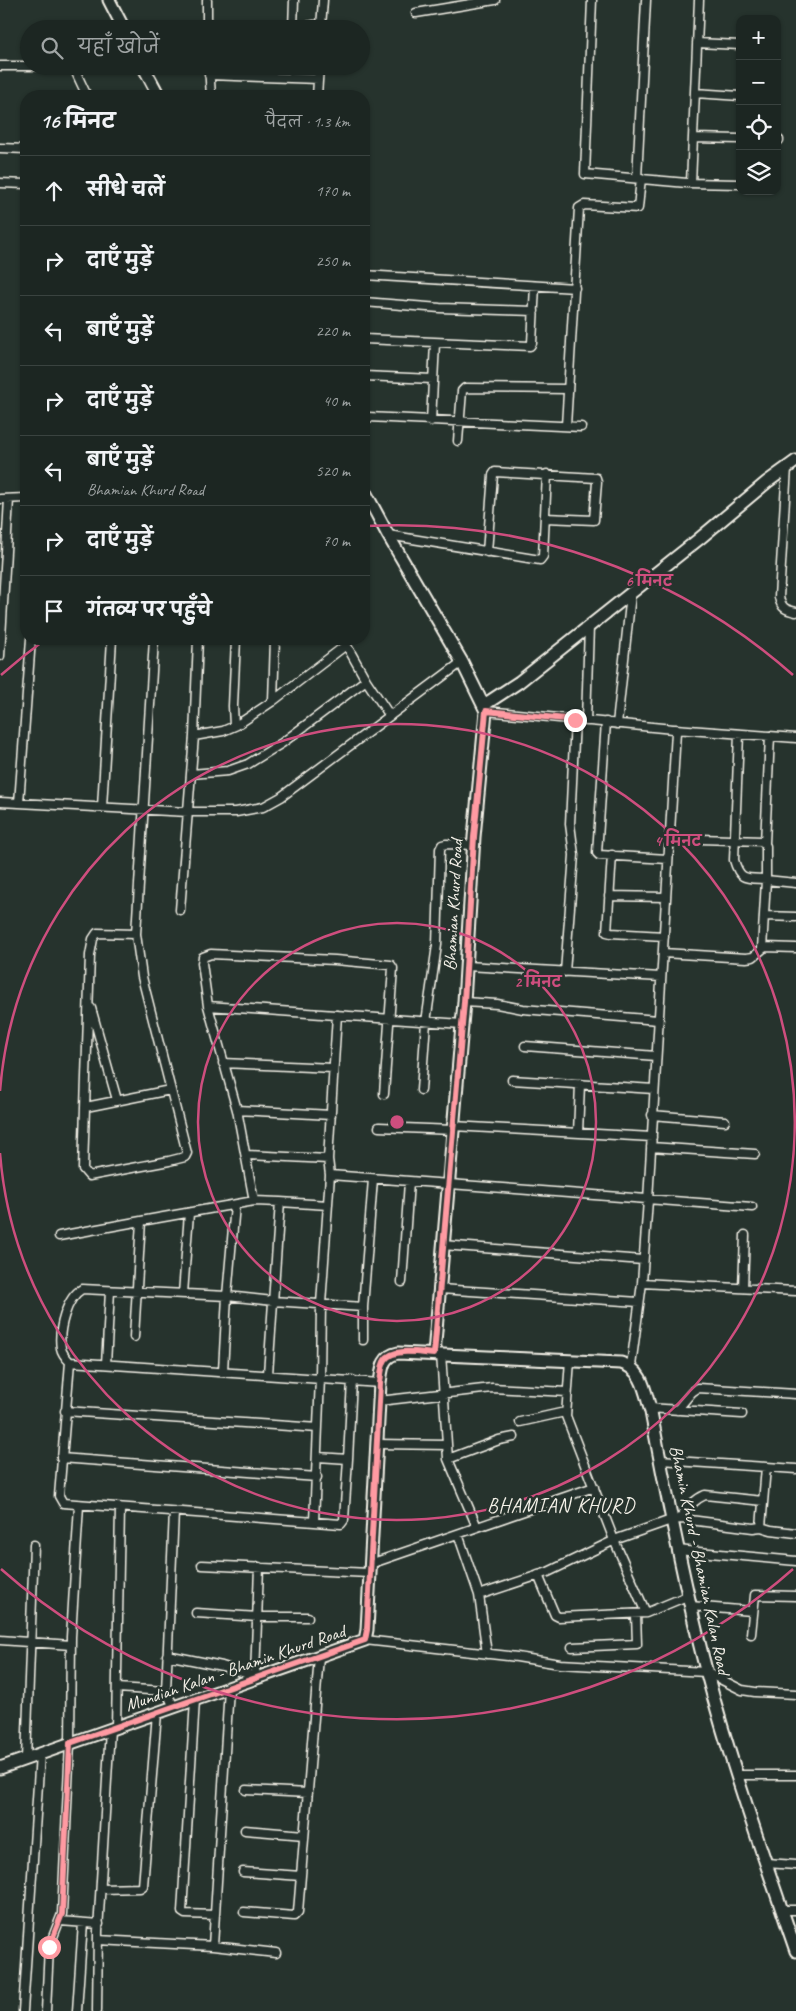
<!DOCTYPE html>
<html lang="hi">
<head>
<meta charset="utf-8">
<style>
	:root { --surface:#1c2622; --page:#252e2a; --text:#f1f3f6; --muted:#a0a5a5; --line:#3a4340 }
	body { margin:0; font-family:Caveat,"Playpen Sans Deva",sans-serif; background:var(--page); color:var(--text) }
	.controls { position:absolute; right:15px; top:15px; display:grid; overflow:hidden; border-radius:10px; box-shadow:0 1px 4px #0004 }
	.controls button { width:45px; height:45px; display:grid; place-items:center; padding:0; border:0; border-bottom:1px solid var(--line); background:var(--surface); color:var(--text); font:25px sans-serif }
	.stop { position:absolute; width:15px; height:15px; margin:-11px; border:4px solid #ff9aa2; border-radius:50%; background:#fff }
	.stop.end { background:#ff9aa2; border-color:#fff; box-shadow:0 1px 5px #0008 }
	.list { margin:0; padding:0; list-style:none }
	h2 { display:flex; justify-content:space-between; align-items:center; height:65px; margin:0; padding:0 20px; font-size:21px }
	h2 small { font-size:16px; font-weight:400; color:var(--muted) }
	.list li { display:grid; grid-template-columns:32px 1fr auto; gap:15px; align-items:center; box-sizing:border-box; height:70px; padding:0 20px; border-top:1px solid var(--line) }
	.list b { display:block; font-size:19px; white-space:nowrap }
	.list p { margin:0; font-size:16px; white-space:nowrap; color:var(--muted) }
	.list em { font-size:16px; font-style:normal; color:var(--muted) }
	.icon { flex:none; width:28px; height:28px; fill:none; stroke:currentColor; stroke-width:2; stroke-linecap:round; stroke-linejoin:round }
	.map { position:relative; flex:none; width:796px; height:2011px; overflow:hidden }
	.search { position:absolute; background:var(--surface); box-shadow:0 1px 4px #0004; left:20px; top:20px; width:350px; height:55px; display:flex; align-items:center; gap:12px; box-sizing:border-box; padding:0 18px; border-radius:28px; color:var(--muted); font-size:19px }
	.panel { position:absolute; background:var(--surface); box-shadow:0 1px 4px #0004; left:20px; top:90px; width:350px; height:555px; border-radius:20px }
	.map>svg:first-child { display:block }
</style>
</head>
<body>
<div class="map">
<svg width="796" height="2011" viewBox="0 0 796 2011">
	<rect width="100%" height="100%" fill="#26332d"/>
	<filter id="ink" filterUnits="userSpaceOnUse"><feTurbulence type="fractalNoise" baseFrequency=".02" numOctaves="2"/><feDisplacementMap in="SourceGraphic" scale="10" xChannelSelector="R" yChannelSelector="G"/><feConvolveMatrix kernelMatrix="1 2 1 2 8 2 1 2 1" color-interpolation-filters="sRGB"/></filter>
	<g filter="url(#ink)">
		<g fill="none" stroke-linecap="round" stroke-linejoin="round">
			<defs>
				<path id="street" d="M207,0V29
					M592,0L585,174L687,183L740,184
					M416,13L495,0
					M321,27L323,0
					M293,28L294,0
					M287,29L321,24
					M697,43L740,45
					M0,66H55
					M73,66L87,96
					M209,66L211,96
					M209,75L318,79
					M695,93L740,96
					M317,96L319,66
					M693,138L740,139
					M777,140H779
					M0,148L26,149
					M637,178L646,0
					M0,183L26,184
					M691,183L699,0
					M364,275L575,288
					M364,302L440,308L534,311
					M364,339L530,346L532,343L535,286
					M364,376L433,379
					M364,419L368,417L581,427
					M431,421L435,343
					M566,426L579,208L584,205L638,208L641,178
					M458,441L462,391L465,388L567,389
					M787,467L779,597C781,608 786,610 796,612
					M0,499L26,498
					M388,535L540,560L543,556L547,474
					M487,552L493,475L495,472L596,478L597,482L594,520L545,518
					M343,639L366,680L390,716
					M0,656L9,499
					M273,701L275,639
					M486,711L673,729L676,732L648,1200L642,1283L631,1366
					M586,721L589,626
					M606,722L597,853L599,855L668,859
					M617,724L631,594
					M234,726L233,706L236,639
					M675,729L796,738
					M739,734L734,860C740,881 746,878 766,879
					M194,736L223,731L237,725L273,701L346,645
					M191,774L228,771L248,764L282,743L366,680
					M0,802L188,812H236L263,807L281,797L462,662
					M19,803L31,639
					M102,807L112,639
					M670,838L762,841L766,846V880L796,883
					M765,843L770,736
					M612,855L607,932L611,933L664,936
					M609,896L666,897
					M180,910L194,736L198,639
					M764,916L796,917
					M136,934L97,933L93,939L90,955L83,1169L89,1176L169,1161L185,1157L187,1153L142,977L136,934L154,639
					M762,949L766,880
					M663,953L746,958L753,957L765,947L796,948
					M467,966L661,977
					M565,972L574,855L570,824L575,720
					M464,1002L497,1004L523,1009L658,1020
					M208,1006L462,1024
					M91,1008L117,1100
					M525,1046L656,1056
					M223,1063L333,1068
					M512,1080L654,1089
					M421,1090L426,1022L437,945L440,849L442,845L446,844L474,845
					M86,1107L170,1090
					M237,1110L331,1115
					M652,1115L725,1121
					M453,1126L652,1137
					M379,1127L453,1130
					M578,1133L580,1084
					M651,1147L755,1154
					M247,1155L328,1159
					M330,1175L752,1207
					M254,1201L237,1110L208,1006L202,963L203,957L211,954L335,960L391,965L393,968L384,1094
					M59,1236L141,1221
					M442,1245L643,1260
					M402,1282L409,1182
					M642,1283L796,1291
					M743,1288L745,1235
					M440,1289L639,1302
					M183,1294L189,1213
					M134,1337L141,1221L254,1201L280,1202
					M363,1340V1307L373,1179
					M441,1354L448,1459L477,1527
					M570,1360L566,1416L614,1540L646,1613
					M70,1362C66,1358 62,1354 61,1348C58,1331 66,1298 82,1289L227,1296L273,1301L363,1307
					M106,1364L110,1291
					M223,1371L227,1296L235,1205
					M268,1374L280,1202L328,1205
					M379,1401L492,1388L567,1392
					M649,1408L742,1414
					M677,1410L692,1392L698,1388L796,1394
					M65,1411L318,1428
					M520,1422L565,1412
					M377,1444L447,1445
					M318,1457L348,1459L352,1380
					M61,1458L317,1477
					M348,1459L344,1520L341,1524L63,1503L59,1496L70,1362L380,1383
					M448,1459L499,1440L514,1437
					M660,1460L796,1469
					M679,1519C687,1509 693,1500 705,1495L763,1501
					M314,1522L320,1378L321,1304L330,1175L328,1159L337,1015
					M761,1527L771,1530L796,1533
					M458,1534L479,1595
					M677,1550L796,1561
					M370,1564L594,1487
					M202,1565L369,1573
					M538,1575L555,1615L559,1617L646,1613L687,1596
					M690,1606L752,1611
					M196,1613L258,1617H308
					M751,1634L755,1595L796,1596
					M0,1640L71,1645
					M365,1640L517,1657L560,1664L706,1672L742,1690L755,1692L796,1694
					M572,1647L637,1644L636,1614
					M487,1654L479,1595L548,1572L617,1539L671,1520L682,1519L753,1528L761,1527L766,1467
					M167,1655L222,1666L258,1677
					M255,1676L259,1567
					M117,1688L166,1691
					M195,1700L182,1912L185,1914L215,1915
					M174,1707L166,1691L174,1512
					M116,1728L120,1508
					M26,1759L34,1545
					M736,1775H796
					M246,1790L308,1793
					M245,1830L304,1835
					M766,1863L796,1865
					M243,1872L301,1876
					M101,1889L140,1888L143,1886L157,1713
					M782,1910H796
					M244,1912L294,1916L298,1912L319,1657
					M60,1921L99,1924
					M98,1940L213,1946L276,1953
					M213,1946L229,1688
					M23,2011L40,1754
					M46,2011L49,1947L62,1914L70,1743L71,1637L79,1505
					M77,2011L83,1923
					M97,2011L98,1931L110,1729"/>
				<path id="secondary" d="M109,0L124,29
					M143,66L159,96
					M364,490L388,535L462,662L486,711L474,837L464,1002L434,1354
					M484,705L519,682L699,539L767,482L796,461
					M0,1768L365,1640L367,1630L380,1383C382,1369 382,1356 398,1353L621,1363C643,1369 645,1392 651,1412C667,1498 684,1585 706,1670C731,1765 764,1858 796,1951"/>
			</defs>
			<use href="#street" stroke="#f4f1e8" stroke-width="11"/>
			<use href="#secondary" stroke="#f4f1e8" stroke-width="15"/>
			<use href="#street" stroke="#26332d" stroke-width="8"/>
			<use href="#secondary" stroke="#26332d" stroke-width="11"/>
		</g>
	</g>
	<g fill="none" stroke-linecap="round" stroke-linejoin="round" filter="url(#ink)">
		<path stroke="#ff9aa2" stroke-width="6" d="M49,1947L62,1914L70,1743L365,1640L367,1630L380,1383C381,1376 381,1366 385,1360C393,1347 421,1353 434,1354L464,1002L474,837L486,711L575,720"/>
	</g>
	<g fill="none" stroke="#ce4e7e" stroke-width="2.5">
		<circle cx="397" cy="1122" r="199"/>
		<path d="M0 1091A398 398 0 1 1 0 1153"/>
		<path d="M793 1569A597 597 0 0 1 1 1569M1 675A597 597 0 0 1 46 639M366 526A597 597 0 0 1 793 675"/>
	</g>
	<g text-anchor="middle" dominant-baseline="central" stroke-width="5" stroke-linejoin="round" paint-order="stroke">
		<g font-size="18" fill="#f4f1e8" stroke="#26332d">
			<text transform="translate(453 905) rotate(-87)">Bhamian Khurd Road</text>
			<text transform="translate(700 1560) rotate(78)">Bhamin Khurd - Bhamian Kalan Road</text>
			<text transform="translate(235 1668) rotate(-19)">Mundian Kalan - Bhamin Khurd Road</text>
		</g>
		<g font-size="20" letter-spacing="1" fill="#f4f1e8" stroke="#26332d">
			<text x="561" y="1505">BHAMIAN KHURD</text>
		</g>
	</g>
	<circle cx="397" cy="1122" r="8" fill="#ce4e7e" stroke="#26332d" stroke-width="2.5"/>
	<g font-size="15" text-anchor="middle" font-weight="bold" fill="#ce4e7e" stroke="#26332d" stroke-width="5" stroke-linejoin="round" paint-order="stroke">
		<text x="649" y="586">6 मिनट</text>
		<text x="678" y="846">4 मिनट</text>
		<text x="538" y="987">2 मिनट</text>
	</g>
</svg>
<div class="controls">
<button>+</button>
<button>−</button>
<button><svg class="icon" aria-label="locate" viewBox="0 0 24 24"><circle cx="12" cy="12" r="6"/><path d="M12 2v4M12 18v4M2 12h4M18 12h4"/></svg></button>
<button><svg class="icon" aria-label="layers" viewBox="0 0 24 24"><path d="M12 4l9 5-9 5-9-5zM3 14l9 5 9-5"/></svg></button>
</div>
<div class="stop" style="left:49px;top:1947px"></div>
<div class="stop end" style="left:575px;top:720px"></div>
<div class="search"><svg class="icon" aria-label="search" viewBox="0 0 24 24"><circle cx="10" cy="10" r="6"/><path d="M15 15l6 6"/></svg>यहाँ खोजें</div>
<section class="panel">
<h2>16 मिनट<small>पैदल · 1.3 km</small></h2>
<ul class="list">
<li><svg class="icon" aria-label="ahead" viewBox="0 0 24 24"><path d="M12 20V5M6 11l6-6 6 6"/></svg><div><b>सीधे चलें</b></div><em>170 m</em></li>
<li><svg class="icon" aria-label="right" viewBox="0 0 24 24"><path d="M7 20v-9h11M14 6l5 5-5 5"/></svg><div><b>दाएँ मुड़ें</b></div><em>250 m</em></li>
<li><svg class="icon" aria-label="left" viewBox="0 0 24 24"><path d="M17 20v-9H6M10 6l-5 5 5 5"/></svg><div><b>बाएँ मुड़ें</b></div><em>220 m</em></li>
<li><svg class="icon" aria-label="right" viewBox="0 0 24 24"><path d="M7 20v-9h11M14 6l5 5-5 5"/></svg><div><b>दाएँ मुड़ें</b></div><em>40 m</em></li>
<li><svg class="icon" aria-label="left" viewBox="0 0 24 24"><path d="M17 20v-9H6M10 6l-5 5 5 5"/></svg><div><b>बाएँ मुड़ें</b><p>Bhamian Khurd Road</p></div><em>520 m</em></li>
<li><svg class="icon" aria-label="right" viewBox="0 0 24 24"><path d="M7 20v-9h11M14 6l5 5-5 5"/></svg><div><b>दाएँ मुड़ें</b></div><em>70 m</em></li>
<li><svg class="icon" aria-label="arrive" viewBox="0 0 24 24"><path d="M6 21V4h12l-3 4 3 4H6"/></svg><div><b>गंतव्य पर पहुँचे</b></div></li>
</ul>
</section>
</div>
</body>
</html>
